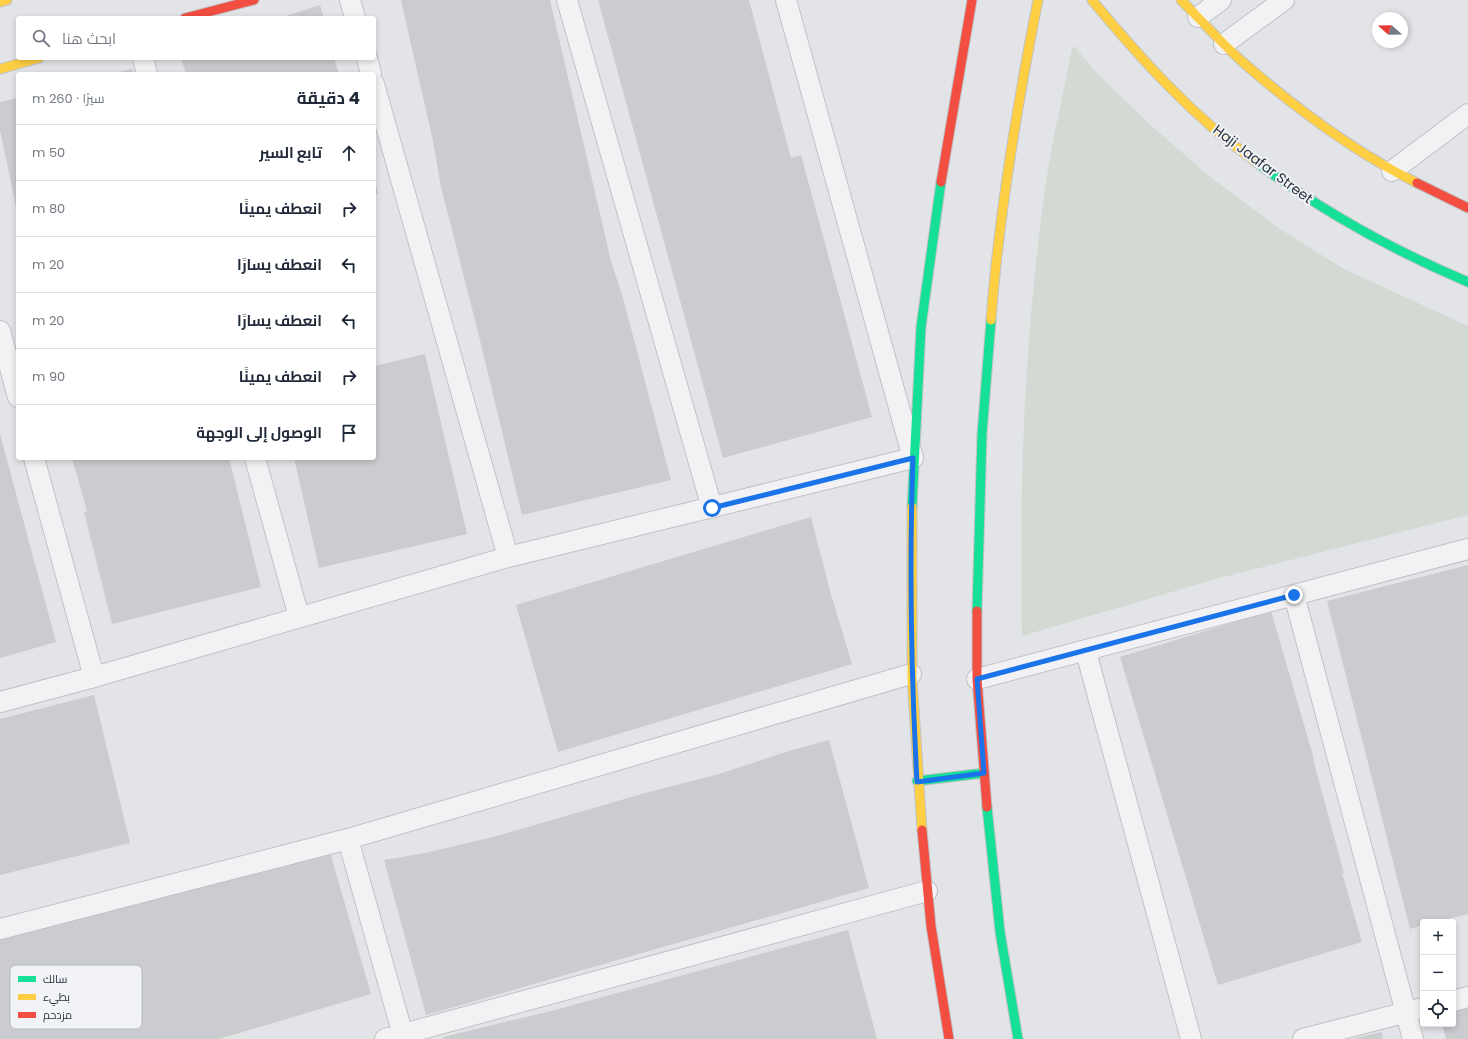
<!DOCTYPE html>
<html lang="ar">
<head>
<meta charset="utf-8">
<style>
	:root { --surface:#fff; --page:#f6f6f7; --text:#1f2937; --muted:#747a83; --line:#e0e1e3 }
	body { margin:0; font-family:Poppins,Cairo,sans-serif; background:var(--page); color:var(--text); direction:rtl }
	.controls { position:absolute; right:12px; bottom:12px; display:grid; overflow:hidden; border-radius:4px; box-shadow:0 2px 6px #0003 }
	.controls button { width:36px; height:36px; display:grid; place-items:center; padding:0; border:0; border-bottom:1px solid var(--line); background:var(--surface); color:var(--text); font:20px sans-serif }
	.compass { position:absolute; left:1372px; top:12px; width:36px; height:36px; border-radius:50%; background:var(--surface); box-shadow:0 2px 6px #0003; rotate:290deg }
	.stop { position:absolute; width:12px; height:12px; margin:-9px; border:3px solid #1a73e8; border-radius:50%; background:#fff }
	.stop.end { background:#1a73e8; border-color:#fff; box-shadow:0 1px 4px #0008 }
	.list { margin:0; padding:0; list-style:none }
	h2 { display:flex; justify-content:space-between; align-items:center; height:52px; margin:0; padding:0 16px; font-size:17px }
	h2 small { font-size:13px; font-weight:400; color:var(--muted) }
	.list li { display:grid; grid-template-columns:26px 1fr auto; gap:12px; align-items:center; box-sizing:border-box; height:56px; padding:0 16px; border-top:1px solid var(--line) }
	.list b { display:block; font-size:15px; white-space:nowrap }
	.list em { font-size:13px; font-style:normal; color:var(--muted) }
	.icon { flex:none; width:22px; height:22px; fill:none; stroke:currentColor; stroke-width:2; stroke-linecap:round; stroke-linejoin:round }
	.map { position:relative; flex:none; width:1468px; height:1039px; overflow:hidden; direction:ltr }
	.search { position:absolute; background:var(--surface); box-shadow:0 2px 6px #0003; left:16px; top:16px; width:360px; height:44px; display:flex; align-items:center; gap:10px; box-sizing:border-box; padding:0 14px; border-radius:4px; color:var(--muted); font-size:15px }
	.panel { position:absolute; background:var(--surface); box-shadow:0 2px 6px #0003; left:16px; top:72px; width:360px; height:388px; border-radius:4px; direction:rtl }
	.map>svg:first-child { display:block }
</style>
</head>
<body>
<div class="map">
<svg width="1468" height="1039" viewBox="0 0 1468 1039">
	<rect width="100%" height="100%" fill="#e2e4e7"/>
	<path fill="#d3dad3" d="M1074,46L1096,72L1146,121L1209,176L1280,229L1344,269L1468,326V515L1216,579L1022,636C1019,491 1024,347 1043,204C1049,152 1062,100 1072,49Z"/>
	<path fill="#cbcccf" d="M401,0H550L611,261L623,298L671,480L522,515L478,332L441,187L433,141Z
		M598,0H749L791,158L801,155L872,417L723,458Z
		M320,5L324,18H280Z
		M181,58H334L339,74H186Z
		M132,69L134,74H113V73Z
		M18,98V211H17L0,130V102Z
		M374,180L378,193L374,194Z
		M425,354L467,534L319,568L294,458H374V366Z
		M0,434L56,642L0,658Z
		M72,458H229L261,587L112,624L84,512L87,511Z
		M811,517L830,591L852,664L558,752L516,605Z
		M1468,565V914L1436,922H1423V925L1410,929L1327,601Z
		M1271,611L1314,759H1313L1344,873H1342L1362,942L1218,985L1120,657Z
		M94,695L130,843L0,875V719Z
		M829,740L869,888L426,1015L384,860L425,853L497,836L645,793L719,774L792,750Z
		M329,849L371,994L219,1039H0V939L34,931Z
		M848,930L877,1039H444L443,1037L551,1011Z
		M1468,1004V1039H1446L1442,1024H1453V1008Z
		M1382,1032L1383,1039H1356V1038Z"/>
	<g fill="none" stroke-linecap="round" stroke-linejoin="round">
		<defs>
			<path id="street" d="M350,0L355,18
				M567,0L712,508
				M1198,17L1221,0
				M1224,44L1284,0
				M143,58L147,74
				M367,58L371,74
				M374,84L508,557
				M1392,171L1468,114
				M0,331L18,397
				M34,458L94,677
				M255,458L299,617
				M1294,595L1413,1039
				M1086,652L1191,1039
				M977,679L1468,549
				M0,702L94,677L508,557L913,458L786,0
				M348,839L404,1039
				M0,929L348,839L911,674
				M1453,1001L1468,997
				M385,1039L927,891
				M1303,1039L1423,1008"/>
			<path id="fast" d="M1256,162C1322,211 1392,250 1468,282
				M912,507L921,327L941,182
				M977,611L982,434L991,320
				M917,781L984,773
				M987,807L1000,932L1018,1039"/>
			<path id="slow" d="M1092,0C1141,59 1193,117 1256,162
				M1181,0C1202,21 1223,45 1246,65C1298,110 1354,152 1417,183
				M0,2L7,0
				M0,69L39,58
				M991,320C999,212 1017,106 1038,0
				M912,507V678L922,830"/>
			<path id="jam" d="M185,18L254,0
				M941,182L972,0
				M1417,183L1468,208
				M977,611V679L987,807
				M922,830L931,926L949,1039"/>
		</defs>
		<use href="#street" stroke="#c1c2c5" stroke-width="22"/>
		<use href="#fast" stroke="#c1c2c5" stroke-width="11"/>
		<use href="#slow" stroke="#c1c2c5" stroke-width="11"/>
		<use href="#jam" stroke="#c1c2c5" stroke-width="11"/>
		<use href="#street" stroke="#f2f2f4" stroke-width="20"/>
		<use href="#fast" stroke="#16e098" stroke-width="9"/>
		<use href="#slow" stroke="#ffcf43" stroke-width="9"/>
		<use href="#jam" stroke="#f24e42" stroke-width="9"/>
	</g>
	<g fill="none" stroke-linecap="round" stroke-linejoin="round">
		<path stroke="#1a73e8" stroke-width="5" d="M712,508L913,458C909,567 911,672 917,782L984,773L977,679L1294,595"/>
	</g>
	<g text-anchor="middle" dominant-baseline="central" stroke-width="4" stroke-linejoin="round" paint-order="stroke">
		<g font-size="14" fill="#2b323f" stroke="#f1f3f6">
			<text transform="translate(1263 164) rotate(37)">Haji Jaafar Street</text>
		</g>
	</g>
	<rect x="10" y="965" width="132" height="64" rx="6" fill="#f1f3f6" stroke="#b6b9bf" stroke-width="1"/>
	<rect x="18" y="976" width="18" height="6" fill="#16e098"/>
	<rect x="18" y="994" width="18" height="6" fill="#ffcf43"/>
	<rect x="18" y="1012" width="18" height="6" fill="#f24e42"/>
	<g font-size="11" fill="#2b323f">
		<text x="43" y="983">سالك</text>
		<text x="43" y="1001">بطيء</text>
		<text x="43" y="1019">مزدحم</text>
	</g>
</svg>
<div class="controls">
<button>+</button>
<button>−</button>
<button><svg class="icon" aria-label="locate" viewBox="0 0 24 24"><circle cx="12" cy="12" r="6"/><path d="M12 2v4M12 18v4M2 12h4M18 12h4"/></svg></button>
</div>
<svg class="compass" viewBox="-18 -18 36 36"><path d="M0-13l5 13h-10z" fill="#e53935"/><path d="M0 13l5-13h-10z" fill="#747a83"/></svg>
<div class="stop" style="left:712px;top:508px"></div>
<div class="stop end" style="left:1294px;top:595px"></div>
<div class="search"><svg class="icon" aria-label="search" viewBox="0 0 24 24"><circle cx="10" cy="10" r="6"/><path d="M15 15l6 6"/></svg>ابحث هنا</div>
<section class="panel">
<h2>4 دقيقة<small>سيرًا · 260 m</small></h2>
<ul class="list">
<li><svg class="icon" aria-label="ahead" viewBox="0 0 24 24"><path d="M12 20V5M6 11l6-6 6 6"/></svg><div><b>تابع السير</b></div><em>50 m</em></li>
<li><svg class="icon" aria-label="right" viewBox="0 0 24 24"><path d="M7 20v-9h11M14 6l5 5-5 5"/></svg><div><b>انعطف يمينًا</b></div><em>80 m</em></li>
<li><svg class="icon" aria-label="left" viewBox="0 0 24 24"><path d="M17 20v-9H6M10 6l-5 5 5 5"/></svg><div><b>انعطف يسارًا</b></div><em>20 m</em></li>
<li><svg class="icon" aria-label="left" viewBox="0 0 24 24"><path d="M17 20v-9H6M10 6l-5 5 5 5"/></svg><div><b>انعطف يسارًا</b></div><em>20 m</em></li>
<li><svg class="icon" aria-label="right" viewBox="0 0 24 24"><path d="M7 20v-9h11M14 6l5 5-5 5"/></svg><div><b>انعطف يمينًا</b></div><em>90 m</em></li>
<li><svg class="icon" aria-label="arrive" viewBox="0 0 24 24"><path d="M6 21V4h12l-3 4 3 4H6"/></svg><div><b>الوصول إلى الوجهة</b></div></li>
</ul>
</section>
</div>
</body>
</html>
